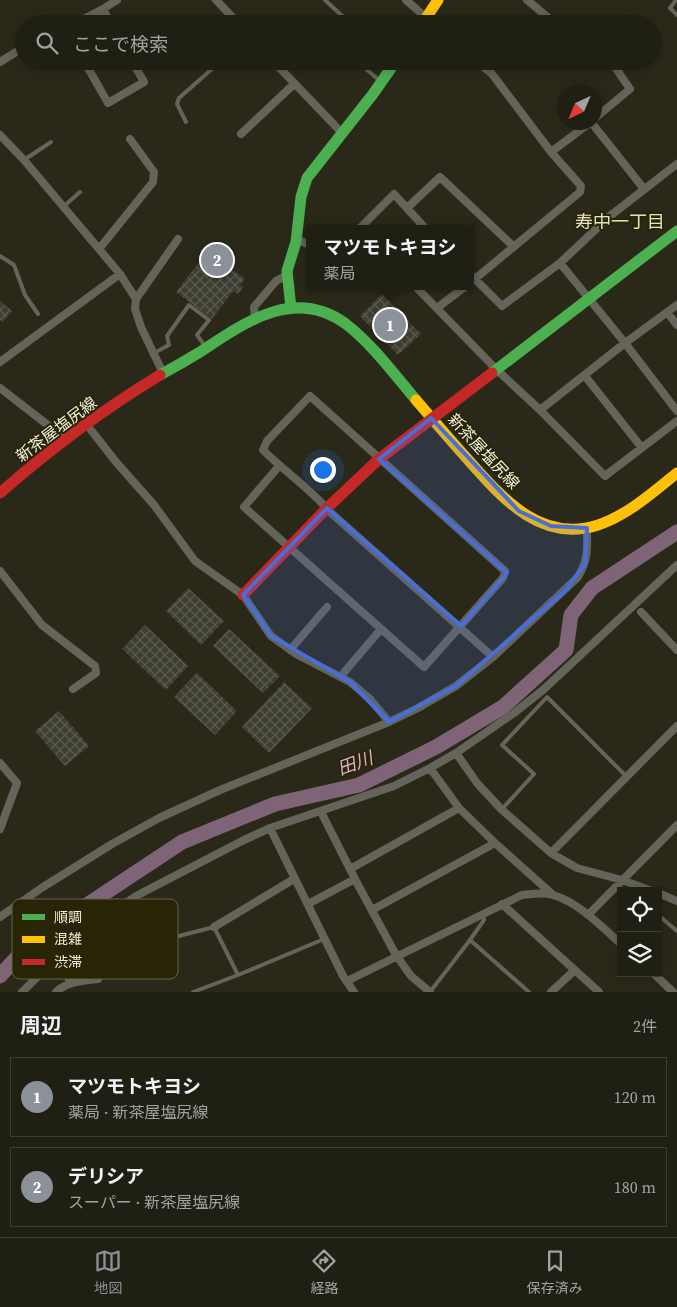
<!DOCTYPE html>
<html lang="ja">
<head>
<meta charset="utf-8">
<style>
	:root { --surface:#201f13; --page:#28271c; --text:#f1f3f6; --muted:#a2a2a0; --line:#3d3d33; --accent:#8c9099 }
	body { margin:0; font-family:"Source Serif 4","Noto Sans JP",serif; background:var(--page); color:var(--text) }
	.controls { position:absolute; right:15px; bottom:15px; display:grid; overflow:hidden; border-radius:0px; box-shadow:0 2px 12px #0003 }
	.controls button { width:45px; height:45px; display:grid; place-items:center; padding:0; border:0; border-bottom:1px solid var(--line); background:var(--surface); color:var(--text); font:25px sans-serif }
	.compass { position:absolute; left:557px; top:85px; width:45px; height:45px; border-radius:50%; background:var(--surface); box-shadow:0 2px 12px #0003; rotate:224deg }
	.you { position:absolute; left:322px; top:469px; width:18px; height:18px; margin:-12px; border:4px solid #fff; border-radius:50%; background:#1a73e8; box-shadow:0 0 0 8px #1a73e833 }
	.badge { display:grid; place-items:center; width:32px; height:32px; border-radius:50%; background:var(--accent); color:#fff; font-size:16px; font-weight:700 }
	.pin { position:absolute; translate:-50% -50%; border:2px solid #fff; box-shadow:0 1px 5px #0006 }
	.popup { position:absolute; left:306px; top:225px; width:168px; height:65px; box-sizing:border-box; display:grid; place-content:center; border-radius:0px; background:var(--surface); filter:drop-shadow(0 1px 4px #0005); font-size:16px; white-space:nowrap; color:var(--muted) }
	.popup b { font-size:19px; color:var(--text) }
	.popup::after { content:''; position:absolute; left:50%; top:100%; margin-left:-10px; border:10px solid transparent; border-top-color:var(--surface) }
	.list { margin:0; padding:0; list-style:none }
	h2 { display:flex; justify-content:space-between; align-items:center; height:65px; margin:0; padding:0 20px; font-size:21px }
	h2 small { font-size:16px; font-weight:400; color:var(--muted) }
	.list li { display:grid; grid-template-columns:32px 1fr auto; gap:15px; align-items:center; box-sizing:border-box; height:80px; margin:0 10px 10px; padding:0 10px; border:1px solid var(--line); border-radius:0px }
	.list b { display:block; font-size:19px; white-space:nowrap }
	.list p { margin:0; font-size:16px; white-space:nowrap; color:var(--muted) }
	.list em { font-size:16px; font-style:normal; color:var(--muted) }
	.icon { flex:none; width:28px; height:28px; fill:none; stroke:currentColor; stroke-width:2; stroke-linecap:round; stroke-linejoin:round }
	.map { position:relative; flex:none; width:677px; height:992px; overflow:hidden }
	.search { position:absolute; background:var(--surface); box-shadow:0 2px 12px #0003; left:15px; right:15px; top:15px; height:55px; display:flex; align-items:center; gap:12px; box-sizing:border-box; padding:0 18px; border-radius:28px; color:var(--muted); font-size:19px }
	.sheet { height:245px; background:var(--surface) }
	nav { display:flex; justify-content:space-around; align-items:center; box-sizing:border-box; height:70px; border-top:1px solid var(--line); background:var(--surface); font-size:14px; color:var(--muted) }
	nav a { display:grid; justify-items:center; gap:2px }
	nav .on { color:var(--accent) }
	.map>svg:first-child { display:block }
</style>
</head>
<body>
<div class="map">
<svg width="677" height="992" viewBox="0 0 677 992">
	<defs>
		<pattern id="building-cross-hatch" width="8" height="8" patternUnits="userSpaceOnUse" patternTransform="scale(1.25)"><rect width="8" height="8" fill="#3f3e32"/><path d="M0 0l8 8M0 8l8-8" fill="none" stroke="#5b5a4f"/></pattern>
	</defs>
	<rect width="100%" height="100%" fill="#2a2919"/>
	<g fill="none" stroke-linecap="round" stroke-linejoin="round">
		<path stroke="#7e6476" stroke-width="15" d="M0,976L31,942L182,842L275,804L359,785L436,747L503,707L566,650L571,615L592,588L677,532"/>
	</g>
	<path fill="url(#building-cross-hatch)" d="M212,245L227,257L223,262L245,279L240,285L243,287L238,294L233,291L212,319L176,292Z
		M382,294L421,334L398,355L360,316Z
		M0,301L12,311L3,322L0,320Z
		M188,588L224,621L201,645L166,611Z
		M145,625L188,666L166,690L122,649Z
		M229,629L280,676L263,693L213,646Z
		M197,673L237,711L215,735L174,697Z
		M284,682L312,708L269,753L242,727Z
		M59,711L89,746L65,766L35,731Z"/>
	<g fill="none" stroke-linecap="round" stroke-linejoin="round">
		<path stroke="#64645b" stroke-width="4" d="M325,0L351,24
			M676,0L670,8L677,15
			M372,61L366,69L380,81
			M378,61L387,70
			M186,122L177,104L179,98L221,61
			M24,160L51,142
			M63,207L80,192
			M0,256L14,265L25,295L38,314
			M154,353L169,345L167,336L189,305L209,320L197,335L205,346
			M502,809L534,774L502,745L547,697L626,776
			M483,913L484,920L470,940L529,992
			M658,915L677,931
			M97,926L115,921L122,938L132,948L214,927L238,975L324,939
			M193,992L238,975
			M430,992L470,940"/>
		<path stroke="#64645b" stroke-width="8" d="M216,0L239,24
			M406,0L423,15L426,22
			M527,0L556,24
			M103,9L111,24
			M74,24L103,9L117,0
			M84,61L108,103L144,82L132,61
			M273,61L343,134
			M0,62L24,47
			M594,119L630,89L611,61
			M241,134L294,84
			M0,135L24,160L120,274L136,299L135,309L141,327L163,373
			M551,152L591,122L644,189
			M407,208L440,177L514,247
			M359,229L394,194L426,229
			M296,239L310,245
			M99,249L153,182L154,172L130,139
			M560,263L625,343L677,411
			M470,274L502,306L560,263L610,216L677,164
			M470,283L580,192L581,186L551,152L492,74L476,61
			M415,286L496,369L540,410L605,476L677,421
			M136,299L178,239
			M437,308L466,286
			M667,312L677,325
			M255,320L254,307L276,281L287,275
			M0,362L120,274
			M585,376L642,448
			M0,388L67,440
			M540,410L625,343L677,305
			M87,425L116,462L154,505L195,561L243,595L271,636L296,654L350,682L370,699L389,722
			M279,466L244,507L424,667L503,578L505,571L310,396L267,441L263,450C284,471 311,489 330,512L493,657
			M0,571L42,625L95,666L96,673L73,689
			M641,612L677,650
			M290,650L327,607
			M341,676L381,629
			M456,753L477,783L501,809L551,853L577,868L622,880L652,891
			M0,763L17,783L0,829
			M430,768L459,808L495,843L552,894
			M321,812L357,883L396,955L411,976L430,992
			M270,828L343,976L354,992
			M551,853L677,726
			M350,869L459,808
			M658,893L677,901
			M308,904L355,879
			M502,904L599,992
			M372,910L495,843
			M588,915L677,825
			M0,917L43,887L112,844L159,818L220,790L389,722L418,708L456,686L493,657L578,577C589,558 587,549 587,528
			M214,927L294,879
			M60,954L70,983
			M653,973L673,992
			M347,981L522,895C532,894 543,892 553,895C578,902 602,927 621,944
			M22,992L80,935L136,896L242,841L270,828L394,786L430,768L456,753L514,713L543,690L677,565
			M56,992C68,981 83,981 98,979
			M551,992L575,970"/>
		<path stroke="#4caf50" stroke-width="11" d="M291,308L287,271L296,242L301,197L307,178L373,94L396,61
			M492,373L677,231
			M160,375C173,368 187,360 200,352C244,323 294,286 346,324C373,345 394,374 416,400"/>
		<path stroke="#ffc107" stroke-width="11" d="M422,24L438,0
			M416,400C434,421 452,442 471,463C504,500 542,543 598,525C628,515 653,492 677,473"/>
		<path stroke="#c62828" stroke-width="11" d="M0,493C49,450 104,409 160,375
			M243,595L327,508L379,459L492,373"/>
	</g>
	<path fill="#476ed9" fill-opacity="0.2" stroke="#476ed9" stroke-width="4" stroke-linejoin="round" d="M431,418L519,511L551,526L587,528L585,564L565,591L456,686L389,722L350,682L271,636L243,595L327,508L461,626L507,573L379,459Z"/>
	<g text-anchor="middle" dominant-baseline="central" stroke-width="4" stroke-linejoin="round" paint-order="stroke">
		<g font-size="16" fill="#f0efdd" stroke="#282507">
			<text transform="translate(56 429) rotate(-37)">新茶屋塩尻線</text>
			<text transform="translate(484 451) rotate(47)">新茶屋塩尻線</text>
		</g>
		<g font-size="18" fill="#e5e2bf" stroke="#282507">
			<text x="620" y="221">寿中一丁目</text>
		</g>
		<g font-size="18" font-style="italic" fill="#e1aed3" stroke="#282507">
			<text transform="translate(355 763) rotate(-20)">田川</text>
		</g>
	</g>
	<rect x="12" y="899" width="166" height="80" rx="8" fill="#282507" stroke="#646247" stroke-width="1"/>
	<rect x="22" y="914" width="23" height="6" fill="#4caf50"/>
	<rect x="22" y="936" width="23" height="7" fill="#ffc107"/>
	<rect x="22" y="959" width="23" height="6" fill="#c62828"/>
	<g font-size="14" fill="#f0efdd">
		<text x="54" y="922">順調</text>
		<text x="54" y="944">混雑</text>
		<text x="54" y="967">渋滞</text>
	</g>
</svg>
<div class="controls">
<button><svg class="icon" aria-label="locate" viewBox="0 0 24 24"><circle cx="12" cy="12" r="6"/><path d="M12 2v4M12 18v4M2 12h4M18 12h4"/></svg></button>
<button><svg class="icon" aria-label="layers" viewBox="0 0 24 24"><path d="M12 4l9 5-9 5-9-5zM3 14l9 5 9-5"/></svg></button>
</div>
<svg class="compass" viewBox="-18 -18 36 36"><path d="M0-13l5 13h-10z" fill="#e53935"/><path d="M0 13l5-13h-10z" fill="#a2a2a0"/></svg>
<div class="you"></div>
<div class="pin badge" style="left:390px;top:325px">1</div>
<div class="popup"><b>マツモトキヨシ</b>薬局</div>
<div class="pin badge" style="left:217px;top:260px">2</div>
<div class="search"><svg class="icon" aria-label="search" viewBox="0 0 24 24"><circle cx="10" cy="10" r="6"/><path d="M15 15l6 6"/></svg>ここで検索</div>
</div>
<section class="sheet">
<h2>周辺<small>2件</small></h2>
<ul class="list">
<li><span class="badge">1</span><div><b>マツモトキヨシ</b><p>薬局 · 新茶屋塩尻線</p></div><em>120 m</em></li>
<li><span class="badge">2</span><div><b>デリシア</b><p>スーパー · 新茶屋塩尻線</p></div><em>180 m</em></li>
</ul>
</section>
<nav>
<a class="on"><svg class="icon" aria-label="map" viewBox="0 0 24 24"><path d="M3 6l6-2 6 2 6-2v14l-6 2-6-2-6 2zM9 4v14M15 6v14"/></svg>地図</a>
<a><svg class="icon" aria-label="directions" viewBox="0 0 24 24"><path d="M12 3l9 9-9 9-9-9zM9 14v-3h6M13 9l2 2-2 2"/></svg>経路</a>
<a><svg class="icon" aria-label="saved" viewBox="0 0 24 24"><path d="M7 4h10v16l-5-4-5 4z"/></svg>保存済み</a>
</nav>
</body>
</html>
